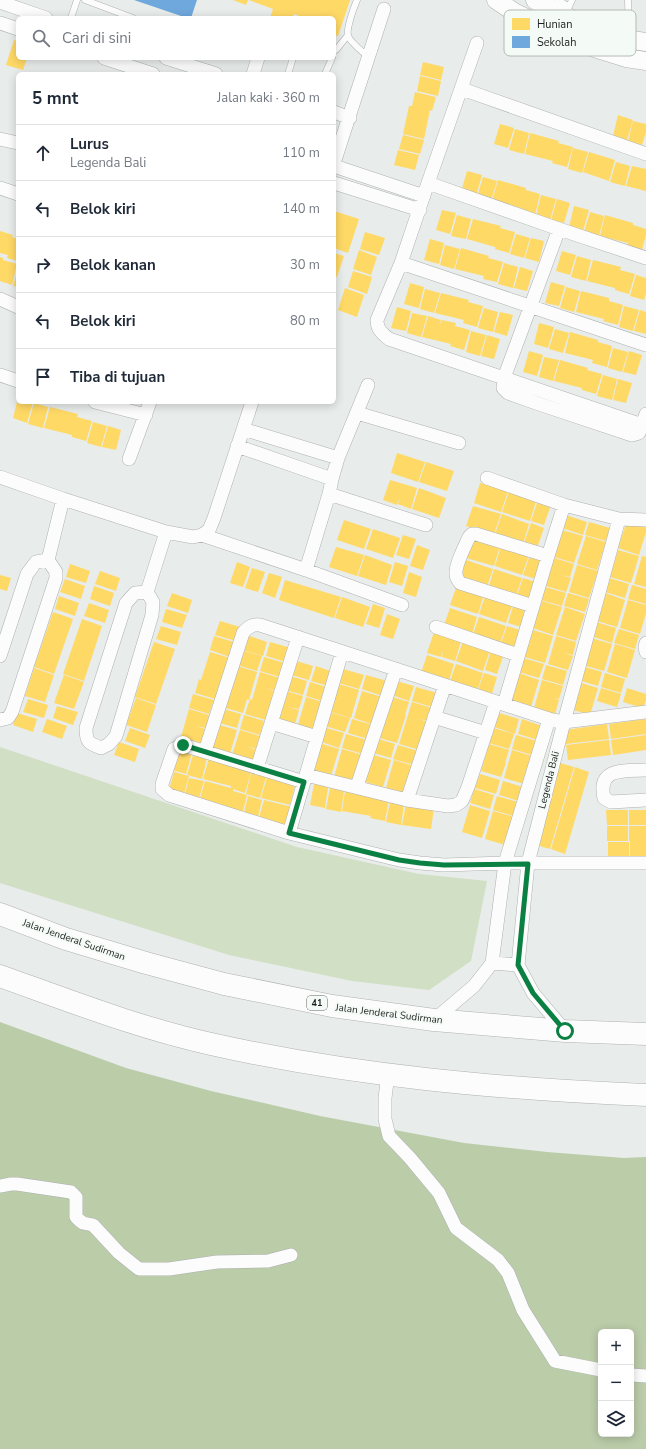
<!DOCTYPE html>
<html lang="id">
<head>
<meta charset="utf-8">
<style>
	:root { --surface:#fff; --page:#f2f2f3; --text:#1f2937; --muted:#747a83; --line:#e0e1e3 }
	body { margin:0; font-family:"Nunito Sans",sans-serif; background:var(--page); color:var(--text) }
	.controls { position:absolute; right:12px; bottom:12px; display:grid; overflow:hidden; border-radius:6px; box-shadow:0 2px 10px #0003 }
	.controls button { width:36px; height:36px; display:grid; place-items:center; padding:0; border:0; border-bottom:1px solid var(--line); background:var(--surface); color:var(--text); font:20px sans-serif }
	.stop { position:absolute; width:12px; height:12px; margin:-9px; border:3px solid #0b8043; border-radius:50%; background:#fff }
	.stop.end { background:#0b8043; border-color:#fff; box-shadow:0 1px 4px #0008 }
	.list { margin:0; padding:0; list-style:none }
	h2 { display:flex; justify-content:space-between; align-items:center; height:52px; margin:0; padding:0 16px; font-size:17px }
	h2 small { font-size:13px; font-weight:400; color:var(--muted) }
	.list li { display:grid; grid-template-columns:26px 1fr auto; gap:12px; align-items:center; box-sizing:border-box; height:56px; padding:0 16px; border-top:1px solid var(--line) }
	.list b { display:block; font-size:15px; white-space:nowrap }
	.list p { margin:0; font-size:13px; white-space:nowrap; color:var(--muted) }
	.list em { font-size:13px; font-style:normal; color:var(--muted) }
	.icon { flex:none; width:22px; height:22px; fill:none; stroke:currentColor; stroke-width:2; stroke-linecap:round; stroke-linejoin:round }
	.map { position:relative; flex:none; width:646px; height:1449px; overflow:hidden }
	.search { position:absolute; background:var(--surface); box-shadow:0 2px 10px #0003; left:16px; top:16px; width:320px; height:44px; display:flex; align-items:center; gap:10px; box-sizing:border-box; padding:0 14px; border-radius:6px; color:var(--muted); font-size:15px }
	.panel { position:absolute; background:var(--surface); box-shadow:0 2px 10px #0003; left:16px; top:72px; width:320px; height:332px; border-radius:6px }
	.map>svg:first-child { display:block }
</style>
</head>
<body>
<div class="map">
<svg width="646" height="1449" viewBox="0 0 646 1449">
	<rect width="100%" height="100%" fill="#e8ecea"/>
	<path fill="#d1dfc4" d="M0,747L297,847L419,874L487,881L471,961L429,990L352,981L229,955L0,883Z"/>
	<path fill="#bbcca9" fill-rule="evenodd" d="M0,1022L126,1068L211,1091L320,1116L464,1143L547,1152L624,1158L646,1157V1449H0ZM601,1332H631V1434H601Z"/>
	<path fill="#ffd966" d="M233,0H248L246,5Z
		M249,0H350L338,36L334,35V18H305L294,14L292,18H270L273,9Z
		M14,40L18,41V58H27L23,70L6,65Z
		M423,62L444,67L441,80L420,75Z
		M420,76L441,81L438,96L417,91Z
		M415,92L436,97L432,111L430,110L424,139L403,134L409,106H412Z
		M618,115L633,120L627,140L613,136Z
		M633,121L646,124V132L642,145L628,141Z
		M500,124L514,128L508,148L494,144Z
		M515,129L529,133L524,154L509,150Z
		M530,133L559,141L558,143L573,147L567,167L552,163L553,161L525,154Z
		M403,135L424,140L420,154L399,149Z
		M573,148L588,152L582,173L568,169Z
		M398,150L419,155L415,170L394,165Z
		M589,152L615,160L609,181L583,172Z
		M616,162L630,166L625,186L610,182Z
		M632,166L646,169V191L626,186Z
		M467,171L482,175L476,196L461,192Z
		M483,177L497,181L491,201L477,197Z
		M498,180L526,188V190L540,194L535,215L520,211L521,208L492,201Z
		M541,195L556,199L550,220L536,216Z
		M557,199L570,203L564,223L551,220Z
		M574,206L589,210L583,231L569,227Z
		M442,210L456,213L450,234L436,230Z
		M334,211L359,219L348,253L334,248Z
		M590,212L604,216L599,236L584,232Z
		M457,215L471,219L466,239L451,236Z
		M605,215L633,223V225L646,229V235L642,250L627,246L628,243L600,236Z
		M473,219L501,226L500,228L515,232L509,253L495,249V247L467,239Z
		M0,231L13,235L12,237L18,239V261L7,258L8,255L0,253Z
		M365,232L385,238L379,255L360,249Z
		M516,234L530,238L524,258L510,254Z
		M531,238L544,241L539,262L525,258Z
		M430,239L444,243L439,264L424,260Z
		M445,245L460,249L454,269L440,265Z
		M461,248L489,256L488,258L503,262L497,282L483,279L484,276L455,269Z
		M359,250L377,257L371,275L353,269Z
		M562,251L576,255L570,275L556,271Z
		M334,253L344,256L337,277L334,275Z
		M577,256L591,260L586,281L571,277Z
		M0,257L3,258V260L17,264L12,285L0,281Z
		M593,260L621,267L620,270L635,274L629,294L615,290V288L587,281Z
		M504,263L518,267L513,288L498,284Z
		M520,267L533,271L527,291L514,288Z
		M18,269V287L13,286Z
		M353,271L372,277L367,294L348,287Z
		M636,275L646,278V293L644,300L630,296Z
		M551,282L565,286L559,306L545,303Z
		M410,283L424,287L419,308L404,304Z
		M566,287L580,291L574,312L560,308Z
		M345,288L364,295L357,317L338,310Z
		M425,289L440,293L434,313L420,309Z
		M581,291L609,298V301L623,305L618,325L603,321L604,319L576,312Z
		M441,293L469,300L468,302L483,306L477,327L463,323L464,320L435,313Z
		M624,306L639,310L633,331L619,327Z
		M397,307L411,311L406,331L391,328Z
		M484,308L498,312L493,332L478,328Z
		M640,310L646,312V334L634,331Z
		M500,312L513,315L507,336L494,332Z
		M412,313L427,316L421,337L407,333Z
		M428,316L441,320L439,326L442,320L456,323L455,326L470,330L464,350L450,346L451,344L422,337Z
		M539,323L554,327L548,348L534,344Z
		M555,329L569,333L563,353L549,349Z
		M471,331L486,335L480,356L466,352Z
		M570,332L598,340V342L612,346L607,367L592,363L593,360L565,353Z
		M487,335L500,339L494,359L481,356Z
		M613,348L628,352L622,372L608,368Z
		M529,351L543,355L537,376L523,372Z
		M629,351L642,355L636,375L623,372Z
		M544,357L559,360L553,381L539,377Z
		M560,360L588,368L587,370L602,374L596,394L582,390V388L554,381Z
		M603,375L617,379L612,400L597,396Z
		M618,379L632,383L626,403L613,400Z
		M17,402H33L27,423L13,418Z
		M34,403L48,407L43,428L28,424Z
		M50,407L78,414L77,417L92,421L86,441L72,437V435L44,428Z
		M93,422L107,426L101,447L87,443Z
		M108,426L121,430L116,450L102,447Z
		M397,453L425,462L418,482L391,473Z
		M426,462L454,471L447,491L419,482Z
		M390,480L417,488L411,509L398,504L400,496L397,505L383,500Z
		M480,483L508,491L501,512L474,503Z
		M419,488L446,498L439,518L412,509Z
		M509,491L536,501L530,521L502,512Z
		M538,500L551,505L544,525L531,521Z
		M473,506L501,514L494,534L466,526Z
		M502,514L529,524L523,544L495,534Z
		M566,515L587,522L583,535L562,528Z
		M344,520L371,529L364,549L337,540Z
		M627,521L646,527V532L639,555L618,548Z
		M589,522L610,528L606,541L585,535Z
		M531,523L544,528L537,548L524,543Z
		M373,529L400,538L393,558L366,549Z
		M562,530L583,536L574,563L554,557Z
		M403,535L416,539L409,559L396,555Z
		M586,536L606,542L597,570L577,564Z
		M472,537L500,546L494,566L466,558Z
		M417,545L430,550L423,570L410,566Z
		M501,546L529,555L522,575L495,566Z
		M336,547L364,555L357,576L329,567Z
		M618,550L639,556L631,583L610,577Z
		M365,555L392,565L386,585L358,576Z
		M530,555L543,559L536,579L523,575Z
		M642,556L646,557V587L634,584Z
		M554,558L574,564L570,577L560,575L571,578L566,592L546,586Z
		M466,560L493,569L486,589L474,585L475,578L473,585L459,580Z
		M237,562L250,567L243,587L230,583Z
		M395,562L408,566L402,586L389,582Z
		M70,564L90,571L86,583L66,577Z
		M577,565L598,571L589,598L569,592Z
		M252,568L265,572L258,592L245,588Z
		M494,569L522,578L515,598L488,589Z
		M100,571L120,578L116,591L95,584Z
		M409,572L422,577L416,597L403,593Z
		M269,573L282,577L275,598L262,593Z
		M0,575L11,578L7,591L0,589Z
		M523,578L536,582L529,602L516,598Z
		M609,578L629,584L625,598L605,592Z
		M65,579L85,586L81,599L60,592Z
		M285,580L341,597L334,618L279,600Z
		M457,585L484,594L478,614L450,605Z
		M632,585L646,589V604L628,599Z
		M94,586L114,593L110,606L90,599Z
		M545,587L566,593L562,606L541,600Z
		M172,593L192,600L188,613L167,606Z
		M568,593L589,599L585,612L564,606Z
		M605,593L625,600L617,627L597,621Z
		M486,594L513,603L506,623L479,614Z
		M59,596L79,603L75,616L55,609Z
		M342,597L370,607L363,627L335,618Z
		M628,600L646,605V613L640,634L620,628Z
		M542,601L562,607L553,635L533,628Z
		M89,603L109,610L105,623L84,616Z
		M514,603L527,607L521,627L508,623Z
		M373,604L385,608L379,628L366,624Z
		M565,607L585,614L576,641L556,635Z
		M450,608L477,617L471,637L443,628Z
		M166,609L187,615L182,628L162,622Z
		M53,612L73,619L54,674L34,667Z
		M387,614L400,619L393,639L380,635Z
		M479,617L506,626L499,646L472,637Z
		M82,619L102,626L84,681L63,674Z
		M220,621L240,627L236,641L215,635Z
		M596,622L616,628L612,643L591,636Z
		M161,626L181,632L177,645L156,639Z
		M507,626L520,630L514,650L500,646Z
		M619,629L639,635L635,649L614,643Z
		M533,630L553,636L545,663L525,657Z
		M434,632L461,641L455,661L442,657L443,650L441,657L427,653Z
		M247,635L267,642L263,656L243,650Z
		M214,636L234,642L230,657L210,650Z
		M556,636L576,642L573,655L564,653L573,656L568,670L548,664Z
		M591,638L612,644L604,671L583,665Z
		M463,641L490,650L483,671L456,661Z
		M154,642L175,649L156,704L135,697Z
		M270,642L291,648L286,662L266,656Z
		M615,644L635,650L627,678L607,672Z
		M241,650L262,656L257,671L237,665Z
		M491,650L504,654L497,674L485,670Z
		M210,652L230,658L215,699L195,693L199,679L201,680Z
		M427,655L454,664L448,684L420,676Z
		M264,657L285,663L280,677L260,671Z
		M523,658L544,664L539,678L519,672Z
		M293,660L313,666L309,680L288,674Z
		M456,664L483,673L476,694L449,684Z
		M546,665L567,671L563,685L542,679Z
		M237,666L257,672L249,700L247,699L243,713L222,707Z
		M316,666L336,673L332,687L311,681Z
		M582,666L602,672L598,686L578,680Z
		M34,668L54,675L45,702L25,696Z
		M343,669L364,675L359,689L339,683Z
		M260,672L280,678L277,691L266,688L277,692L266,720L245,714L250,699L252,700Z
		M484,673L497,677L491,697L477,693Z
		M519,673L539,680L531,707L511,701Z
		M605,673L625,679L621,693L601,687Z
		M64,675L84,682L74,709L54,703Z
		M287,675L307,681L303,695L282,689Z
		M366,675L387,681L382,696L362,689Z
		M393,680L414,686L409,701L389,694Z
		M542,680L563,686L559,699L554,698L559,700L555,714L534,708Z
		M310,682L330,688L326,702L306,696Z
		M578,682L598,688L590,715L570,709Z
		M339,684L359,690L351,718L331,712Z
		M416,687L437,693L432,707L412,701Z
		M601,688L621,694L617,707L597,701Z
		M627,688L646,694V700L643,708L623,702Z
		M282,690L303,696L299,709L288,707L299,710L295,724L274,718Z
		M362,691L382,697L374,725L354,718Z
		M193,694L214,700L209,714L189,708Z
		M389,696L409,702L405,715L398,713L406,715L397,743L376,737Z
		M306,697L326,703L318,731L298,725Z
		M136,698L156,705L147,732L126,725Z
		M28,699L48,705L44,718L23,712Z
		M412,702L432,708L429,721L418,719L429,722L420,750L399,744Z
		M57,706L78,712L73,725L53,718Z
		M220,708L241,714L237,728L216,722Z
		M189,709L209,715L206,728L195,726L206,729L201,743L181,737Z
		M329,712L350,718L345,732L325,726Z
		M17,713L37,719L33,732L13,725Z
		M499,713L519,719L515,734L494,727Z
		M244,715L264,721L260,735L240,729Z
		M47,719L67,726L62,739L42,732Z
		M352,719L373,725L368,739L348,733Z
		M522,719L542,726L538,740L518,734Z
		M646,719V734L611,739L609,724Z
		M216,724L237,730L229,757L208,751Z
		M607,724L609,739L566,744L565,730Z
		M323,727L344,733L339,748L319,741Z
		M130,728L150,735L145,748L125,741Z
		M493,728L514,734L509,749L489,743Z
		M240,730L260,736L256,749L246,746L256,750L252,764L231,758Z
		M346,734L367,740L363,754L342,748Z
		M516,735L537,741L532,755L512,749Z
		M646,735V750L613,755L611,740Z
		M375,738L395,744L391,758L370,752Z
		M609,740L611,755L568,760L566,745Z
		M119,742L139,749L135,762L114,755Z
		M319,743L339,749L331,776L311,770Z
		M489,744L509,750L505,763L495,760L506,763L501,777L481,771Z
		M398,745L418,751L414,765L393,759Z
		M178,749L192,753L186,774L172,770Z
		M342,749L363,755L355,783L334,777Z
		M512,750L532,756L524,784L504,778Z
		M370,754L391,760L383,787L362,781Z
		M193,755L207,758L202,779L187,775Z
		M209,758L237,766L236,768L251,772L245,793L233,789V791L247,795L242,815L199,802L205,781L231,788V786L203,779Z
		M394,760L414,766L406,794L386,788Z
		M560,763L574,767L550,849L536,845Z
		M575,767L589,772L565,854L551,849Z
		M174,772L189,776L183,797L168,793Z
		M251,773L266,777L260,798L246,794Z
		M480,774L500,780L496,794L475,788Z
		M267,777L295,785L290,805L261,798Z
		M189,778L204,781L198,802L184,798Z
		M503,781L523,787L519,801L499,795Z
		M314,784L328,787L325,808L310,805Z
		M330,788L344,791L341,812L326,809Z
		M474,789L494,795L490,809L470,803Z
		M345,791L389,800L385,821L370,818L371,816L342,811Z
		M248,796L262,800L257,821L243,817Z
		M497,796L518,802L513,816L493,810Z
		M264,800L292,807L286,828L258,821Z
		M390,802L404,804L401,825L386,822Z
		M406,804L434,808L431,829L402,825Z
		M470,805L490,811L482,838L462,832Z
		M606,810H628V825H607Z
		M629,810H646V825H629Z
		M493,811L514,817L509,830L505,829L510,831L505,845L485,839Z
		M607,826H628V841H607Z
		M629,826H646V841H629Z
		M630,841H646V856H630Z
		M608,842H629V856L608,857Z"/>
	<path fill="#6fa8dc" d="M134,0H197L191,18H187Z"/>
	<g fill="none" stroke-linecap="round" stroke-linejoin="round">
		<defs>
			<path id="lane" d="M85,0L133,18
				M357,0C354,7 346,29 348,36C352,44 362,51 368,57
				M558,0L568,6
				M628,0L629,36
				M565,15L572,0
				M71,18L77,0
				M334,50H336L348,35
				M288,74L293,58
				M325,74L332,58"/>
			<path id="street" d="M0,2L46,18
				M0,23L18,29
				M477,43L428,183L401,263L377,320C377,330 382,333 389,339L642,425
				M104,58L153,74
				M166,58L216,74
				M253,74L258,58
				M462,89L646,154
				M334,112L350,118
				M0,139L18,143
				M334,163L384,9
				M334,166L424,196
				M334,183L420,210
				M428,183L559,229L646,258
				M0,188L18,194
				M559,229L504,378L503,388L508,393L539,404L632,435L639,433L646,414
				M401,263L646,345
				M0,299L18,307
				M0,375L18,381
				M95,402L146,415
				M357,413L459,443
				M243,429L338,458
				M237,446L332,479
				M129,459L150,402
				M0,477L63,499L166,532L193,537L202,535L209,530L214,518L252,402
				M487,478L564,505L619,519L646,520
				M329,494L426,525
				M202,535L306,570L402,605
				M306,570L329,494L332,479L338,458L368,385
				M147,592L135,593L126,603L86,728C86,742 88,743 101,748L109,744L116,736L152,615L153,602L147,592L166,532
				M533,606L460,583C458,580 456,578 456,574C455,565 465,546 469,537L472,534H476L548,556
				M436,627L518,655
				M646,643L645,647L646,652
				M0,656L27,574L36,562L48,560
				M504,704L548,556L564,505
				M434,717L486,733
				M0,720L8,718L12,712L56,578V572L48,560L63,499
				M271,723L317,737
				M205,751L243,633C248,627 252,624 260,625L549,719L564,722L646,712
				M257,768L298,637
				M646,770C625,771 597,767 604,798L611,802L646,800
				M306,775L407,800L448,806L456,805L462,801L468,787L496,702
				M304,782L183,745L174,749L162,784V789L169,795L289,833L399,860L420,863L444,865L505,863H646
				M357,786L396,669
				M407,800L445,685
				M289,833L342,652
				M492,963L518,965
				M434,1020L474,986L492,963L505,863L549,719
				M565,1031L533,993L518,965L528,863L564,722L619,519
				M388,1074L385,1098V1119L389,1136L410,1158L439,1193L456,1228L498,1260L508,1273L523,1310L555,1361L601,1370
				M0,1186L11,1184H17L71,1192L76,1197V1217L79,1220L83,1223L93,1225L119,1253L139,1269H169L217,1262L268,1261L291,1255
				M631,1375L646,1376"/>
			<path id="secondary" d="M496,0L514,12L581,44L626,58L646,61
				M535,0C570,19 606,37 646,42"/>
			<path id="highway" d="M0,914L66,939L146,963L224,984L332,1006L434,1020L565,1031L646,1034
				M0,976C70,1001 139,1028 211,1044C354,1076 501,1089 646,1095"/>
		</defs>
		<use href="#lane" stroke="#aeb1b0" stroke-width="7"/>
		<use href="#street" stroke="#aeb1b0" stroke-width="14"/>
		<use href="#secondary" stroke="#aeb1b0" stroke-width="19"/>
		<use href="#highway" stroke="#aeb1b0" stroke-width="23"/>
		<use href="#lane" stroke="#fcfcfc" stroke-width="6"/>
		<use href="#street" stroke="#fcfcfc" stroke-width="13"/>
		<use href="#secondary" stroke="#fcfcfc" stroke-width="18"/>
		<use href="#highway" stroke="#fcfcfc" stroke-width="22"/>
	</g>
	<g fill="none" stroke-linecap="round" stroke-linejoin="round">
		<path stroke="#0b8043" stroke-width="5" d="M183,745L304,782L289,833L399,860L420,863L444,865L528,864L518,965L533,993L565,1031"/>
	</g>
	<g text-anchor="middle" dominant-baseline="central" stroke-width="4" stroke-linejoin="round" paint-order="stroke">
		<rect fill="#f4fbf7" stroke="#5e6260" stroke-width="1" x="307" y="996" width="20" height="14" rx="3"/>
		<g font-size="9" font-weight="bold" fill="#1e201f">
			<text x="317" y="1003">41</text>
		</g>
		<g font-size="10" fill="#1e201f" stroke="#f4fbf7">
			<text transform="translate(549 780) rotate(-76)">Legenda Bali</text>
			<text transform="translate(74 940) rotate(19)">Jalan Jenderal Sudirman</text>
			<text transform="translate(389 1014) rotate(7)">Jalan Jenderal Sudirman</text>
		</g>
	</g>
	<rect x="504" y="10" width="132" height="46" rx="6" fill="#f4fbf7" stroke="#b4b9b6" stroke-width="1"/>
	<rect x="512" y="18" width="18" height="12" fill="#ffd966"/>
	<rect x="512" y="36" width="18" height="12" fill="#6fa8dc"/>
	<g font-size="11" fill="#1e201f">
		<text x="537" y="28">Hunian</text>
		<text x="537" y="46">Sekolah</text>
	</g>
</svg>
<div class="controls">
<button>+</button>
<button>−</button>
<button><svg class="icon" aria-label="layers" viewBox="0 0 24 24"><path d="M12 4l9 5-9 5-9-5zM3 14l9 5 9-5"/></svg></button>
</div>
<div class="stop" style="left:565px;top:1031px"></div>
<div class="stop end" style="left:183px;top:745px"></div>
<div class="search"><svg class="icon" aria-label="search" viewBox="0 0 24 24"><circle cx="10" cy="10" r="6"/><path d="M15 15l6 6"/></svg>Cari di sini</div>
<section class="panel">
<h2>5 mnt<small>Jalan kaki · 360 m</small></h2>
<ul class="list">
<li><svg class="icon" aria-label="ahead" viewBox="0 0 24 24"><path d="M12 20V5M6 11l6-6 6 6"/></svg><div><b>Lurus</b><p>Legenda Bali</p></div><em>110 m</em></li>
<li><svg class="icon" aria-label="left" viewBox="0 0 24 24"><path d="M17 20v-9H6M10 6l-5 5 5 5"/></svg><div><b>Belok kiri</b></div><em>140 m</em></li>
<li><svg class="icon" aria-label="right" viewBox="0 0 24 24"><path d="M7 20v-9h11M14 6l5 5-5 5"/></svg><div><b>Belok kanan</b></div><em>30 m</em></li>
<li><svg class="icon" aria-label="left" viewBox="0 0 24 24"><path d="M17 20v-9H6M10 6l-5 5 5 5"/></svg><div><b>Belok kiri</b></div><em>80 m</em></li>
<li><svg class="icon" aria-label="arrive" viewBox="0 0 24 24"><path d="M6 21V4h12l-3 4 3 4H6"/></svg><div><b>Tiba di tujuan</b></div></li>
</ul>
</section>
</div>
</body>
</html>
